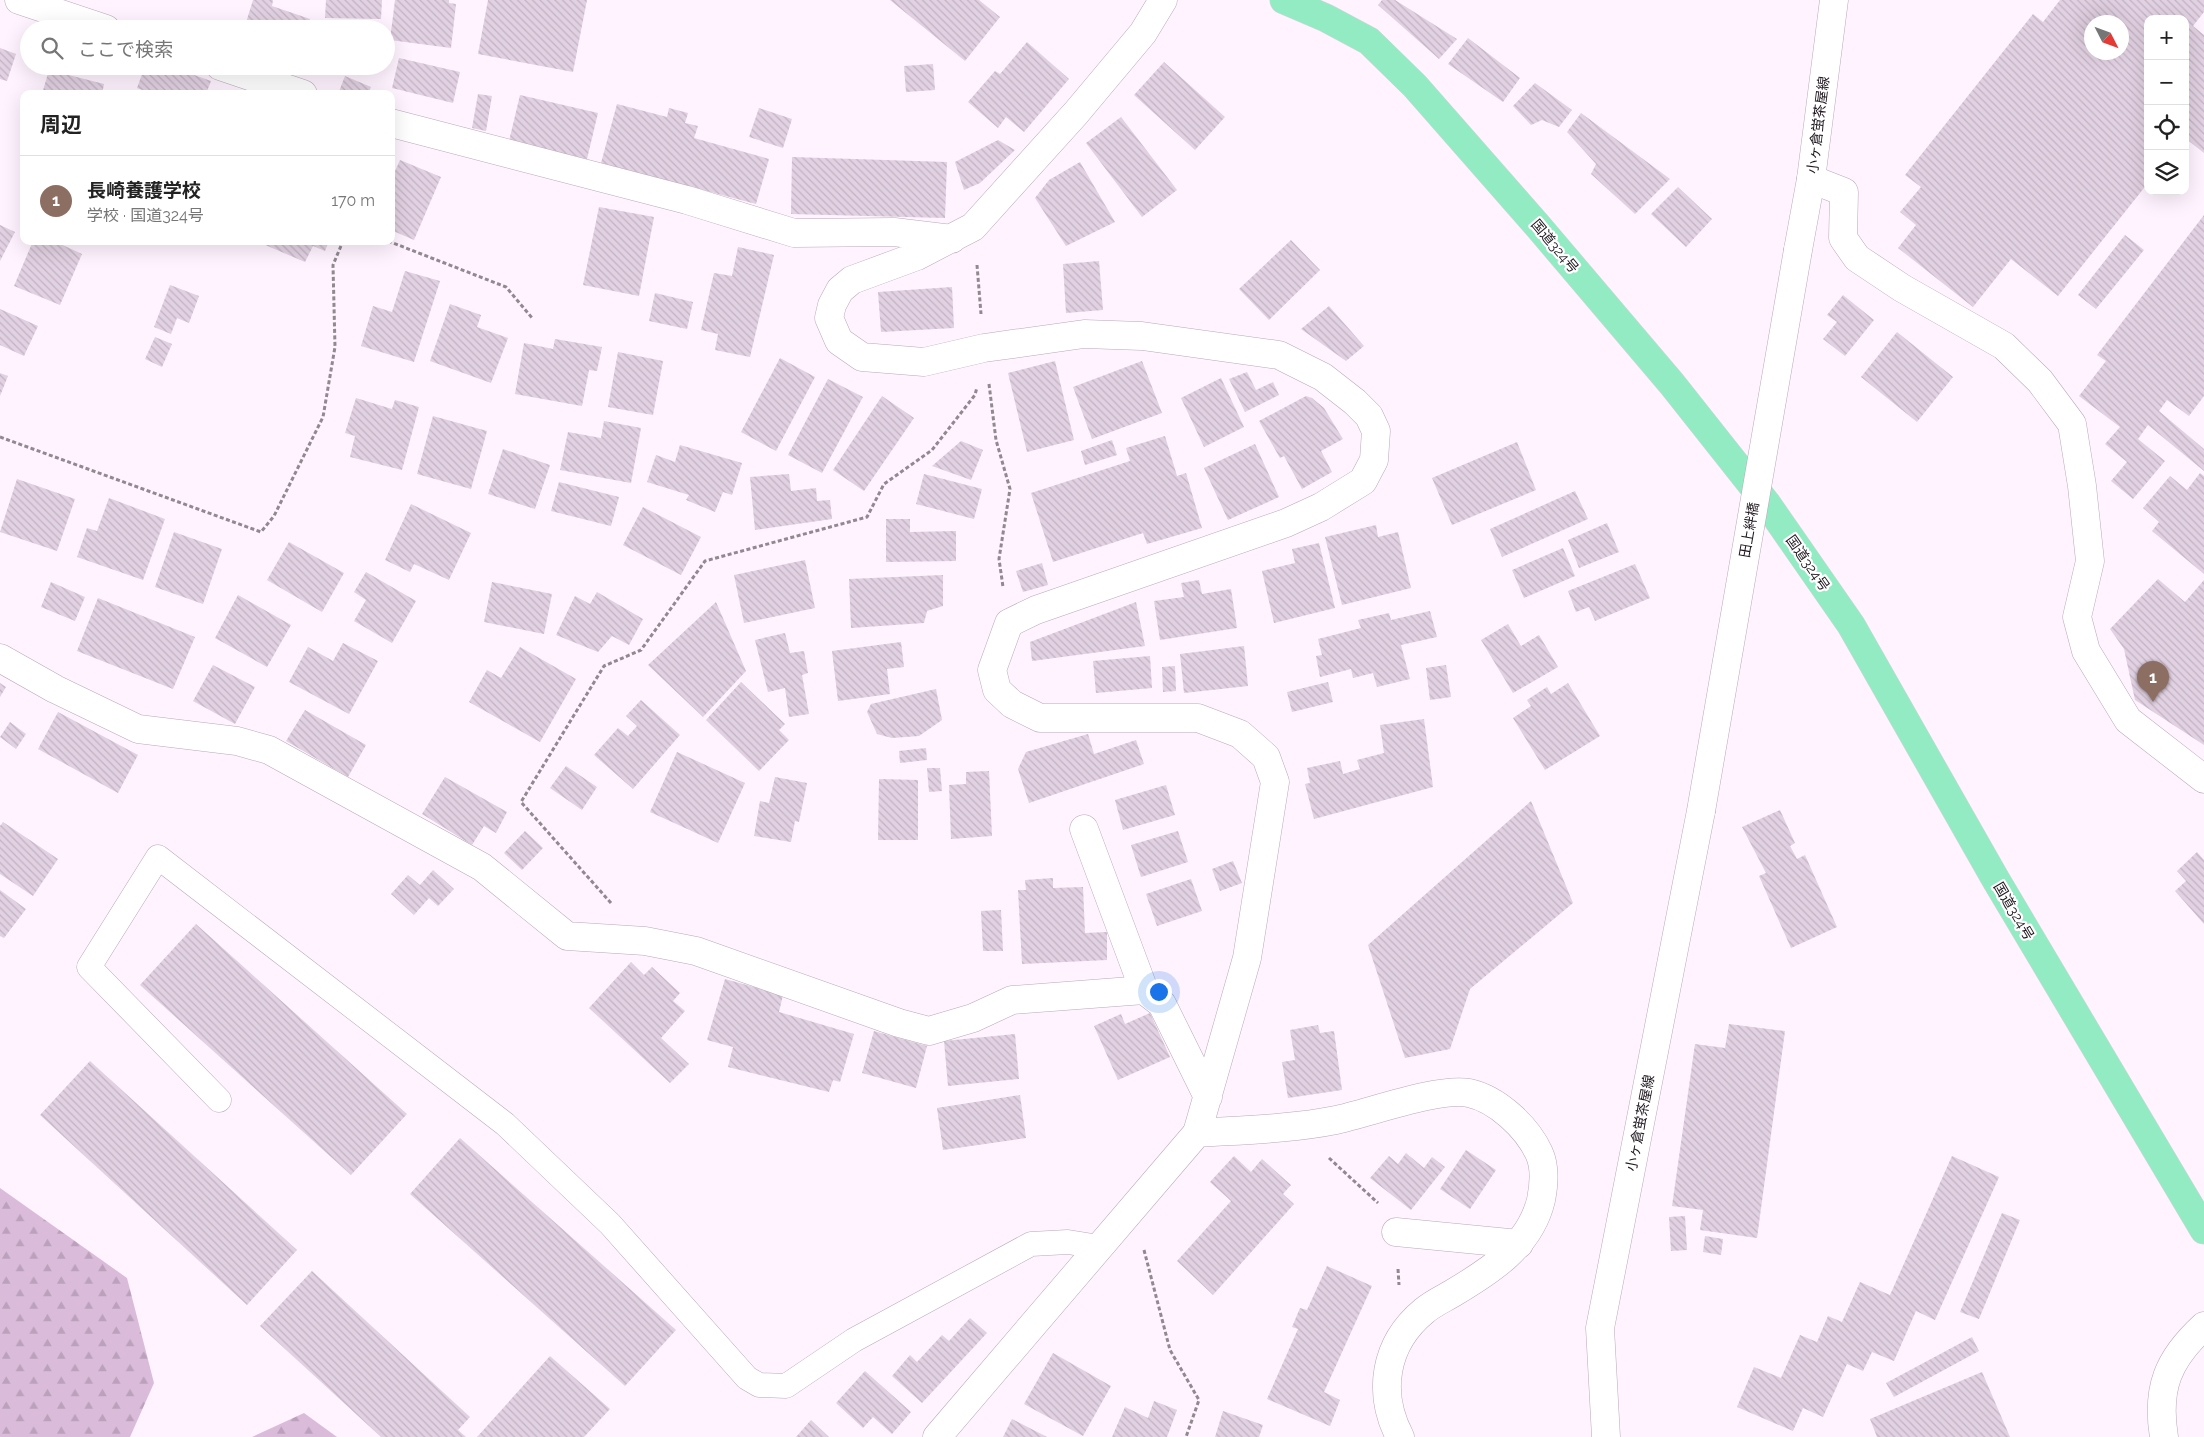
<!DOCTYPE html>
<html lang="ja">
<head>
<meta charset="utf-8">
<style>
	:root { --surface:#fff; --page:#f2f2f2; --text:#222; --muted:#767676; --line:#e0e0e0; --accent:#1a73e8 }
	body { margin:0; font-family:Raleway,"Noto Sans JP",sans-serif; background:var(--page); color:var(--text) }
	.controls { position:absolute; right:15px; top:15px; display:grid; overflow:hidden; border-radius:10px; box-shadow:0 5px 20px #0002 }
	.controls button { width:45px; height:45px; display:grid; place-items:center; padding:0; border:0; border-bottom:1px solid var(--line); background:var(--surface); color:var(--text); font:25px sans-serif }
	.compass { position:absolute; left:2084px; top:15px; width:45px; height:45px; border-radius:50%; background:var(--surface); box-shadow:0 5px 20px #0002; rotate:132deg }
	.you { position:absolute; left:1158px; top:991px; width:18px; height:18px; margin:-12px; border:4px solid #fff; border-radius:50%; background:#1a73e8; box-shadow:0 0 0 8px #1a73e833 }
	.badge { display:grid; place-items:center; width:32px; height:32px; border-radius:50%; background:var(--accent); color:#fff; font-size:16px; font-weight:700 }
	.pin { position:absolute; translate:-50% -41px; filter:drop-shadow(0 1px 2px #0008) }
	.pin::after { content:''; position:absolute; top:26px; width:18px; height:15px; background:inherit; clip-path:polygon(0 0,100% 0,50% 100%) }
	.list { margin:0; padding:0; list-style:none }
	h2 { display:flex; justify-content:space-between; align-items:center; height:65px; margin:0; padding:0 20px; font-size:21px }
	h2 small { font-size:16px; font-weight:400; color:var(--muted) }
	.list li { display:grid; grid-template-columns:32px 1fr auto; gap:15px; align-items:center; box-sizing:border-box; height:90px; padding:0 20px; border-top:1px solid var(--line) }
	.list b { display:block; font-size:19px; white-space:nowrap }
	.list p { margin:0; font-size:16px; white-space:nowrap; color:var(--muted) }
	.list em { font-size:16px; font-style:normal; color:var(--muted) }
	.icon { flex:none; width:28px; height:28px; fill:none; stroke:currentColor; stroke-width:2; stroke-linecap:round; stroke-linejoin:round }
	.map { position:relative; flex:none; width:2204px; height:1437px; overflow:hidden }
	.search { position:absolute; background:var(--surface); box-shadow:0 5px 20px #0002; left:20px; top:20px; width:375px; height:55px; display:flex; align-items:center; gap:12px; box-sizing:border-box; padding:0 18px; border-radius:28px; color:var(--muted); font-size:19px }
	.panel { position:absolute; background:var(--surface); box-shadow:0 5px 20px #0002; left:20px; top:90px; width:375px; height:155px; border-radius:10px }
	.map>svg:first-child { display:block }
</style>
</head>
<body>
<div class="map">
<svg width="2204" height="1437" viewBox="0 0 2204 1437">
	<defs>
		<pattern id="forest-firs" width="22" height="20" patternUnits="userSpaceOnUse" patternTransform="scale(1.25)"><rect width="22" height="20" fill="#dabcda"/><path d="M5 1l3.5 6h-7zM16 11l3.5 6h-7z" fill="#bba1bb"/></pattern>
		<pattern id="building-back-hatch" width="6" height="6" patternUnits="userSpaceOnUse" patternTransform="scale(1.25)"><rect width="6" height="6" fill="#e2d1e2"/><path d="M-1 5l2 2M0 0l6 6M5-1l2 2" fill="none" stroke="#c1b3c1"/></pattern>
	</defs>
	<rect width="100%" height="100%" fill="#fef3fe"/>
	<path fill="url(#forest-firs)" d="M0,1188L127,1278L154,1383L130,1437H0Z
		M304,1413L337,1437H252Z"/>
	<path fill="url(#building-back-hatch)" fill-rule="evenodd" d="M253,0H273L272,6L310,19L307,29H244Z
		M326,0H382L381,19L325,18Z
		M395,0H449V3L456,4L451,48L390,40Z
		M488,0H587L573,72L478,54Z
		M890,0H979L1000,17L965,61Z
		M1382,0H1395L1457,39L1439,59L1378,5Z
		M2060,0H2204V12L2193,26L2204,35V153L2185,138V19H2148V183L2058,296L2011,259L1973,307L1898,248L1916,225L1900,212L1921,187L1905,175L2033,14L2043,22ZM2092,22H2122V52H2092Z
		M332,25L367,27V29H332Z
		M1468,38L1520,78L1503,102L1448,64Z
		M1027,42L1069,79L1024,132L1006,117L998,128L968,102L995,71L1000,74Z
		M0,48L16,54L7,81L0,79Z
		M399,58L460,72L453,103L392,88Z
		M1164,62L1225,117L1195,150L1134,95Z
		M933,64L935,90L906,92L904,66Z
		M145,66H169L211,81L206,94H153L137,88Z
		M49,70L104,84L102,94H42Z
		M345,76L371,87L368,94H338Z
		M1535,83L1572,110L1559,127L1542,120L1531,125L1513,106Z
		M478,94L492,96L486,131L472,128Z
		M520,95L598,113L587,159L509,141Z
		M617,104L667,117L669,108L688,113L685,123L698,126L694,138L769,159L756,204L601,163Z
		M759,108L792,119L783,148L749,137Z
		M1581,113L1670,179L1635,214L1591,174L1596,164L1567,132Z
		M1121,117L1177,190L1142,217L1086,143Z
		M998,140L1015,150L980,183L964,190L955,162Z
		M792,157L947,162L945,218L791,214Z
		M400,160L441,177L414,240L391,230V180Z
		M1080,162L1115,222L1066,246L1035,198L1049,180Z
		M1678,187L1712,219L1686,247L1651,214Z
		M599,207L654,217L639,296L583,285Z
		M2204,215V396L2189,416L2167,400L2159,411L2204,449V471L2148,425L2138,439L2165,461L2133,499L2111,481L2127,462L2105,444L2120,427L2079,396L2106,361L2097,355Z
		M0,225L15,232L0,261Z
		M2125,235L2144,250L2096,309L2078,295Z
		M1291,240L1320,270L1269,320L1239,289Z
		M33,241H54L82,254L60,305L14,286Z
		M256,241H329L325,251L313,246L305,262Z
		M738,247L774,255L750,357L715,350L718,334L701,330L714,273L732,276Z
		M1099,261L1103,310L1066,313L1063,264Z
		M405,271L440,281L414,362L361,346L373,306L392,312Z
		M170,285L199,296L189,323L177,318L171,334L154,327Z
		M952,287L954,328L881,332L878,292Z
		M655,293L693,302L687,329L649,321Z
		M1843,295L1874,320L1845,356L1823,339L1837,322L1827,315Z
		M450,304L481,315L477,327L508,338L491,383L430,361Z
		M1329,306L1364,346L1346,361L1301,329Z
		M0,309L38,326L24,356L0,345Z
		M1897,332L1953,377L1917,422L1861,377Z
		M155,337L172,344L162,367L145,359Z
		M555,339L602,347L597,371L589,370L582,406L515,394L524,343L553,349Z
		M618,352L663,361L653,415L608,407Z
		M780,358L815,377L776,451L741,432Z
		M1055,361L1074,440L1027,452L1008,373Z
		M1142,361L1162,413L1092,439L1073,387Z
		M1247,372L1256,390L1273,382L1279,395L1245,412L1229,379Z
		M0,373L8,376L0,396Z
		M1221,378L1244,427L1204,447L1181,398Z
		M828,379L863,397L822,473L788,455Z
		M882,396L914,418L864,491L833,470Z
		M1306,396L1312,398L1324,408L1343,439L1321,451L1332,472L1302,489L1284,456L1280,458L1259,421Z
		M356,398L392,409L395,400L419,407L402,470L350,457L355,436L345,433Z
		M433,416L487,431L471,489L417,474Z
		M604,421L641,428L631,483L560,470L568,432L601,438Z
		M1165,436L1177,476L1186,473L1202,528L1147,544L1143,533L1053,562L1031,493L1130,461L1126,448Z
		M1112,440L1117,455L1085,465L1081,451Z
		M961,441L983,450L971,480L932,466Z
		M1517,442L1536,490L1452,525L1432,478Z
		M1255,444L1279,497L1228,520L1204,468Z
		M680,445L742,463L732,495L723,492L715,512L686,500L689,495L647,482L656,455L675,462Z
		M503,449L550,465L535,509L488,494Z
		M2200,473L2204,476V574L2152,531L2159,522L2143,508L2170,476L2187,490Z
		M789,474L791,491L816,488L817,501L830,500L832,519L755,530L750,477Z
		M924,474L982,489L974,519L916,504Z
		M17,479L75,499L57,551L0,532Z
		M559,482L619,497L611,526L551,511Z
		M1575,491L1588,519L1502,557L1490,529Z
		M109,498L165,519L143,580L77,557L87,528L97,531Z
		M411,504L471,533L449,580L414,564L410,572L385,560Z
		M643,507L701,537L681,575L623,545Z
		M886,519H910V532L956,531V561L886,562Z
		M1607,523L1619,552L1579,568L1568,540Z
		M1376,525L1378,537L1398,532L1411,588L1342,605L1325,537Z
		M174,532L222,549L203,604L155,587Z
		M289,542L344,573L322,612L267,580Z
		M1319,543L1335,608L1274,623L1262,571L1295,563L1292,549Z
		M1563,548L1575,576L1524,598L1512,570Z
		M805,560L815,608L744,623L734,575Z
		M1042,563L1048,585L1023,592L1016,571Z
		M1635,564L1650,598L1595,621L1589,607L1576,612L1568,591Z
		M366,572L416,601L392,643L354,621L366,600L354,592Z
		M943,575V606L927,611L924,623L851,628L849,579Z
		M2158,579L2185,602L2204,580V745L2135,700L2124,649L2110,629Z
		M1199,580L1202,594L1231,589L1237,628L1160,640L1154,601L1184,597L1181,583Z
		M51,582L85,597L75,621L41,607Z
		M492,582L552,594L544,634L484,622Z
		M597,592L643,619L629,645L612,636L598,652L556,635L575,596L590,604Z
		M238,595L291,625L267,667L215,638Z
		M98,598L195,637L173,689L77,651Z
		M716,602L746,671L703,717L648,665Z
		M1136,602L1145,646L1032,661L1030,642Z
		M1430,611L1437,637L1401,645L1410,679L1377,687L1373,673L1353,678L1351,669L1320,677L1316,656L1322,655L1318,639L1361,628L1358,620L1389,613L1391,620Z
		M1508,624L1521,646L1539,635L1558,667L1513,693L1481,640Z
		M785,633L790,653L804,651L808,673L802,675L809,714L789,717L785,688L768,692L755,640Z
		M901,642L904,667L887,669L890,694L838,701L832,651Z
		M343,643L378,661L349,714L289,682L308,647L333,661Z
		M1244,646L1248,686L1184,693L1180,654Z
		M520,647L576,679L540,742L469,702L487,670L501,678Z
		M1150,656L1152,688L1096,693L1093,661Z
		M213,665L255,687L235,724L193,701Z
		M1446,665L1451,697L1430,700L1426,668Z
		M1175,666L1176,691L1163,692L1162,667Z
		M741,682L785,724L779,730L789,740L759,771L706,720Z
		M1328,682L1333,702L1292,712L1287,692Z
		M0,683L6,687L0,697Z
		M1568,683L1600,736L1545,770L1513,718L1531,706L1527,700L1547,687L1551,694Z
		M936,689L942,720L919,736L892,738L877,734L867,712L871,704Z
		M641,700L680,735L633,789L594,755L618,728L628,736L637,726L626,716Z
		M305,710L366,745L348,777L286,741Z
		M58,712L138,755L118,793L38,749Z
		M1424,719L1433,787L1314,819L1305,784L1310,783L1307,768L1340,761L1343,774L1360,769L1357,760L1384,753L1380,725Z
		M10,722L26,734L16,749L0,737Z
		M1088,734L1094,754L1136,740L1144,764L1029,803L1018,769L1026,752Z
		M926,748L927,760L900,763L899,751Z
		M677,752L745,783L718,843L650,812Z
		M566,766L597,787L582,810L550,788Z
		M927,768H940L942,791L929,792Z
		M989,771L992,836L951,839L949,785L966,784V772Z
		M445,777L507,812L496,833L484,826L472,845L422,814Z
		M775,777L807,783L799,822L795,821L791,842L754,836L760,801L769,803Z
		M879,779L918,780V840H878Z
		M1166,785L1175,815L1123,830L1115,800Z
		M1531,801L1573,903L1470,989L1450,1049L1405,1058L1368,945Z
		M1780,810L1795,843L1790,846L1797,859L1805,855L1837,927L1791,948L1759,876L1766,873L1742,827Z
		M3,822L58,859L33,896L0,874V826Z
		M525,831L543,848L522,870L504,853Z
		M1178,831L1188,862L1141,877L1131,845Z
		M2197,852L2204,860V924L2175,891L2186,881L2177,871Z
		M1233,861L1242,883L1220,891L1212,869Z
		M433,870L454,889L438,906L429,898L414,915L391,894L408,875L420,885Z
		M1053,878V888L1083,887L1085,933L1107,932V960L1022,964L1018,890H1026L1025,880Z
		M1191,879L1202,911L1157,926L1146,894Z
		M0,890L26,909L4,938L0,936Z
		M1001,910L1003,951H983L981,911Z
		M196,924L407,1114L351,1175L140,985Z
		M631,962L644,975L652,967L680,993L673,1001L685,1011L661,1038L689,1064L670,1083L589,1008Z
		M725,979L783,995L779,1012L854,1034L840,1082L833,1080L829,1092L728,1067L733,1047L707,1040Z
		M1150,1013L1170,1057L1118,1080L1094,1026L1121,1014L1125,1024Z
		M1729,1024L1785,1031L1757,1238L1700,1230L1703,1210L1672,1206L1695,1044L1725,1048Z
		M1318,1025L1320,1033L1334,1031L1342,1090L1288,1098L1282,1062L1295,1060L1290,1030Z
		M874,1031L927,1046L916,1088L862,1073Z
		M1015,1034L1019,1079L948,1086L944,1041Z
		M90,1061L297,1250L247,1305L40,1115Z
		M1020,1095L1026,1138L943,1150L937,1108Z
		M460,1138L676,1330L625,1386L410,1194Z
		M1466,1150L1496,1170L1470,1209L1440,1189Z
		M1406,1153L1424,1168L1432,1157L1445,1167L1411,1210L1370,1178L1389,1156L1398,1164Z
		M1234,1156L1251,1172L1262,1159L1291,1185L1283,1194L1294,1204L1213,1295L1177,1261L1231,1201L1210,1182Z
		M1952,1156L1999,1177L1935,1320L1916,1311L1894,1361L1872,1352L1863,1371L1847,1364L1823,1417L1803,1408L1793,1431L1737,1407L1754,1367L1781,1378L1800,1335L1817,1342L1828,1316L1842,1322L1860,1282L1890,1295Z
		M2002,1213L2020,1220L1979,1319L1960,1312Z
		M1685,1216L1687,1250L1671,1251L1669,1217Z
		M1705,1236L1723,1239L1721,1255L1703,1252Z
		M1327,1266L1372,1286L1324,1392L1340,1400L1330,1426L1267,1399L1298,1329L1292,1327L1300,1308L1307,1310Z
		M312,1271L470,1417L458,1430L466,1437H381L260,1326Z
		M970,1318L987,1333L922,1403L892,1376L910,1355L917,1362L942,1335L949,1341Z
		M1972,1337L1979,1351L1894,1397L1886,1383Z
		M1053,1353L1111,1386L1083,1436L1024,1404Z
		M550,1356L610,1409L584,1437H477Z
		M865,1371L911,1412L892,1434L873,1417L863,1428L836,1403Z
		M1982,1372L2010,1437H1877L1870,1419Z
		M1154,1401L1177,1410L1167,1437H1112L1125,1407L1148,1418Z
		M1223,1411L1263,1425L1259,1437H1215Z
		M1012,1419L1047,1437H1003Z
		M811,1420L829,1437H796Z"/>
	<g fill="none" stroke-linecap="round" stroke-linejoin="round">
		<defs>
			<path id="service" d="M219,1100L89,967L158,857L505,1124L610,1224L747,1378L759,1385L786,1386L854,1340L1031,1244L1068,1242L1099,1247"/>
			<path id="minor" d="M19,0L106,29
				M1163,0L1143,33L1076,113L973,227L917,256L852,280L840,290L832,305L829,318L839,341L862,357L924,362L984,348L1084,334L1142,336L1279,355L1323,377L1355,402L1369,416L1376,431L1374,460L1363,481L1321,507L1286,523L1036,610L1009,623L992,670L997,690L1012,704L1040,718H1198L1240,734L1266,757L1275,782L1247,958L1197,1133
				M220,66L303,94
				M391,123L687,200L794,233L894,232L952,239
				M1811,179L1844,192L1843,238L1857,258L1902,288L2004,346L2040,381L2072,424L2082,486L2090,561L2077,617L2086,651L2128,720L2204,779
				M0,658L55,689L138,729L237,741L269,750L482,867L567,936L645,941L696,951L899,1023L929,1031L973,1018L1012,1000L1144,990L1162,1004L1208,1097
				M1084,829L1144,990
				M1396,1232L1519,1244"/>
			<path id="tertiary" d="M1798,250L1811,179L1834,0
				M937,1437L1197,1133C1243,1130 1291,1129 1336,1120C1369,1113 1439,1087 1469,1093C1497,1099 1527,1127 1539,1153C1546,1168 1544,1185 1541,1200C1530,1246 1490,1271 1453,1293C1443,1299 1432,1304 1424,1311C1384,1344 1377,1393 1400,1437
				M1606,1437L1600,1328L1701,811
				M2164,1437C2156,1388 2168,1359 2204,1326"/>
			<path id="trunk" d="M1284,0L1326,18L1369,41L1415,86L1537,225L1672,384L1767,504L1851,625L1996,880L2204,1230"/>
		</defs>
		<use href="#service" stroke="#b9a9b9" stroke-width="25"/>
		<use href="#minor" stroke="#b9a9b9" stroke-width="29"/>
		<use href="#tertiary" stroke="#b9a9b9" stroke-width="29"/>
		<use href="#trunk" stroke="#d6d5d6" stroke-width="29"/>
		<path stroke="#918891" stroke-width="3" stroke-dasharray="4 2.5" stroke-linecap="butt" d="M388,241L506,287L533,319
			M977,265L981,314
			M989,384L996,440L1010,489L999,559L1003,587
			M0,437L261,532L274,516L323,417L335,347L333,265L343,241
			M611,903L521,802L604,666L641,650L705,561L867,517L884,484L932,450L975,395L977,387
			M1329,1158L1378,1203
			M1144,1250L1170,1350L1199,1400L1186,1437
			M1398,1269L1399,1285"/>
		<use href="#service" stroke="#fff" stroke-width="24"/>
		<use href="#minor" stroke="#fff" stroke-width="28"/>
		<use href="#tertiary" stroke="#fff" stroke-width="28"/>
		<use href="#trunk" stroke="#93ebc4" stroke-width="28"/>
		<defs>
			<path id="tertiary-bridge" d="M1701,811L1798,250"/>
		</defs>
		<use href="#tertiary-bridge" stroke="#b9a9b9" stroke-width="29" stroke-linecap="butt"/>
		<use href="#tertiary-bridge" stroke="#fff" stroke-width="28"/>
	</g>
	<g text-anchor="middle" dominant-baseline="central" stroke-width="4.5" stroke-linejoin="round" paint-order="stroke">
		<g font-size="14" fill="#1d171d" stroke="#fff">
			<text transform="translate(1818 125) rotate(-83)">小ヶ倉蛍茶屋線</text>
			<text transform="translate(1555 246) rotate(50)">国道324号</text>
			<text transform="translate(1749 530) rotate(-80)">田上絆橋</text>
			<text transform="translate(1808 563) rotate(55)">国道324号</text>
			<text transform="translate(2014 911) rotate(59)">国道324号</text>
			<text transform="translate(1640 1123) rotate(-79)">小ヶ倉蛍茶屋線</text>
		</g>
	</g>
</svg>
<div class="controls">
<button>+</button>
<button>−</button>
<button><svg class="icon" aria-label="locate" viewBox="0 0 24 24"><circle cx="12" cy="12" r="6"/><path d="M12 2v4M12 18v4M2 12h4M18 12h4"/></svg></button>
<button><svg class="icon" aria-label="layers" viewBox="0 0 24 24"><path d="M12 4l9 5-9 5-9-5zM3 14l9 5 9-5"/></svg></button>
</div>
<svg class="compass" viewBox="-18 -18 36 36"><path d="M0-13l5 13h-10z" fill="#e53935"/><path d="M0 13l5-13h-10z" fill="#767676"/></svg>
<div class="you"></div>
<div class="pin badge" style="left:2153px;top:702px;background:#8d6e63">1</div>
<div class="search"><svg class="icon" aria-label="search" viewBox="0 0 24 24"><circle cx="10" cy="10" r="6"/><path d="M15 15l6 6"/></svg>ここで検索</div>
<section class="panel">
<h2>周辺<small></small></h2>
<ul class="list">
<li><span class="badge" style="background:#8d6e63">1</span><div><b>長崎養護学校</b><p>学校 · 国道324号</p></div><em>170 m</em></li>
</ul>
</section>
</div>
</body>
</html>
